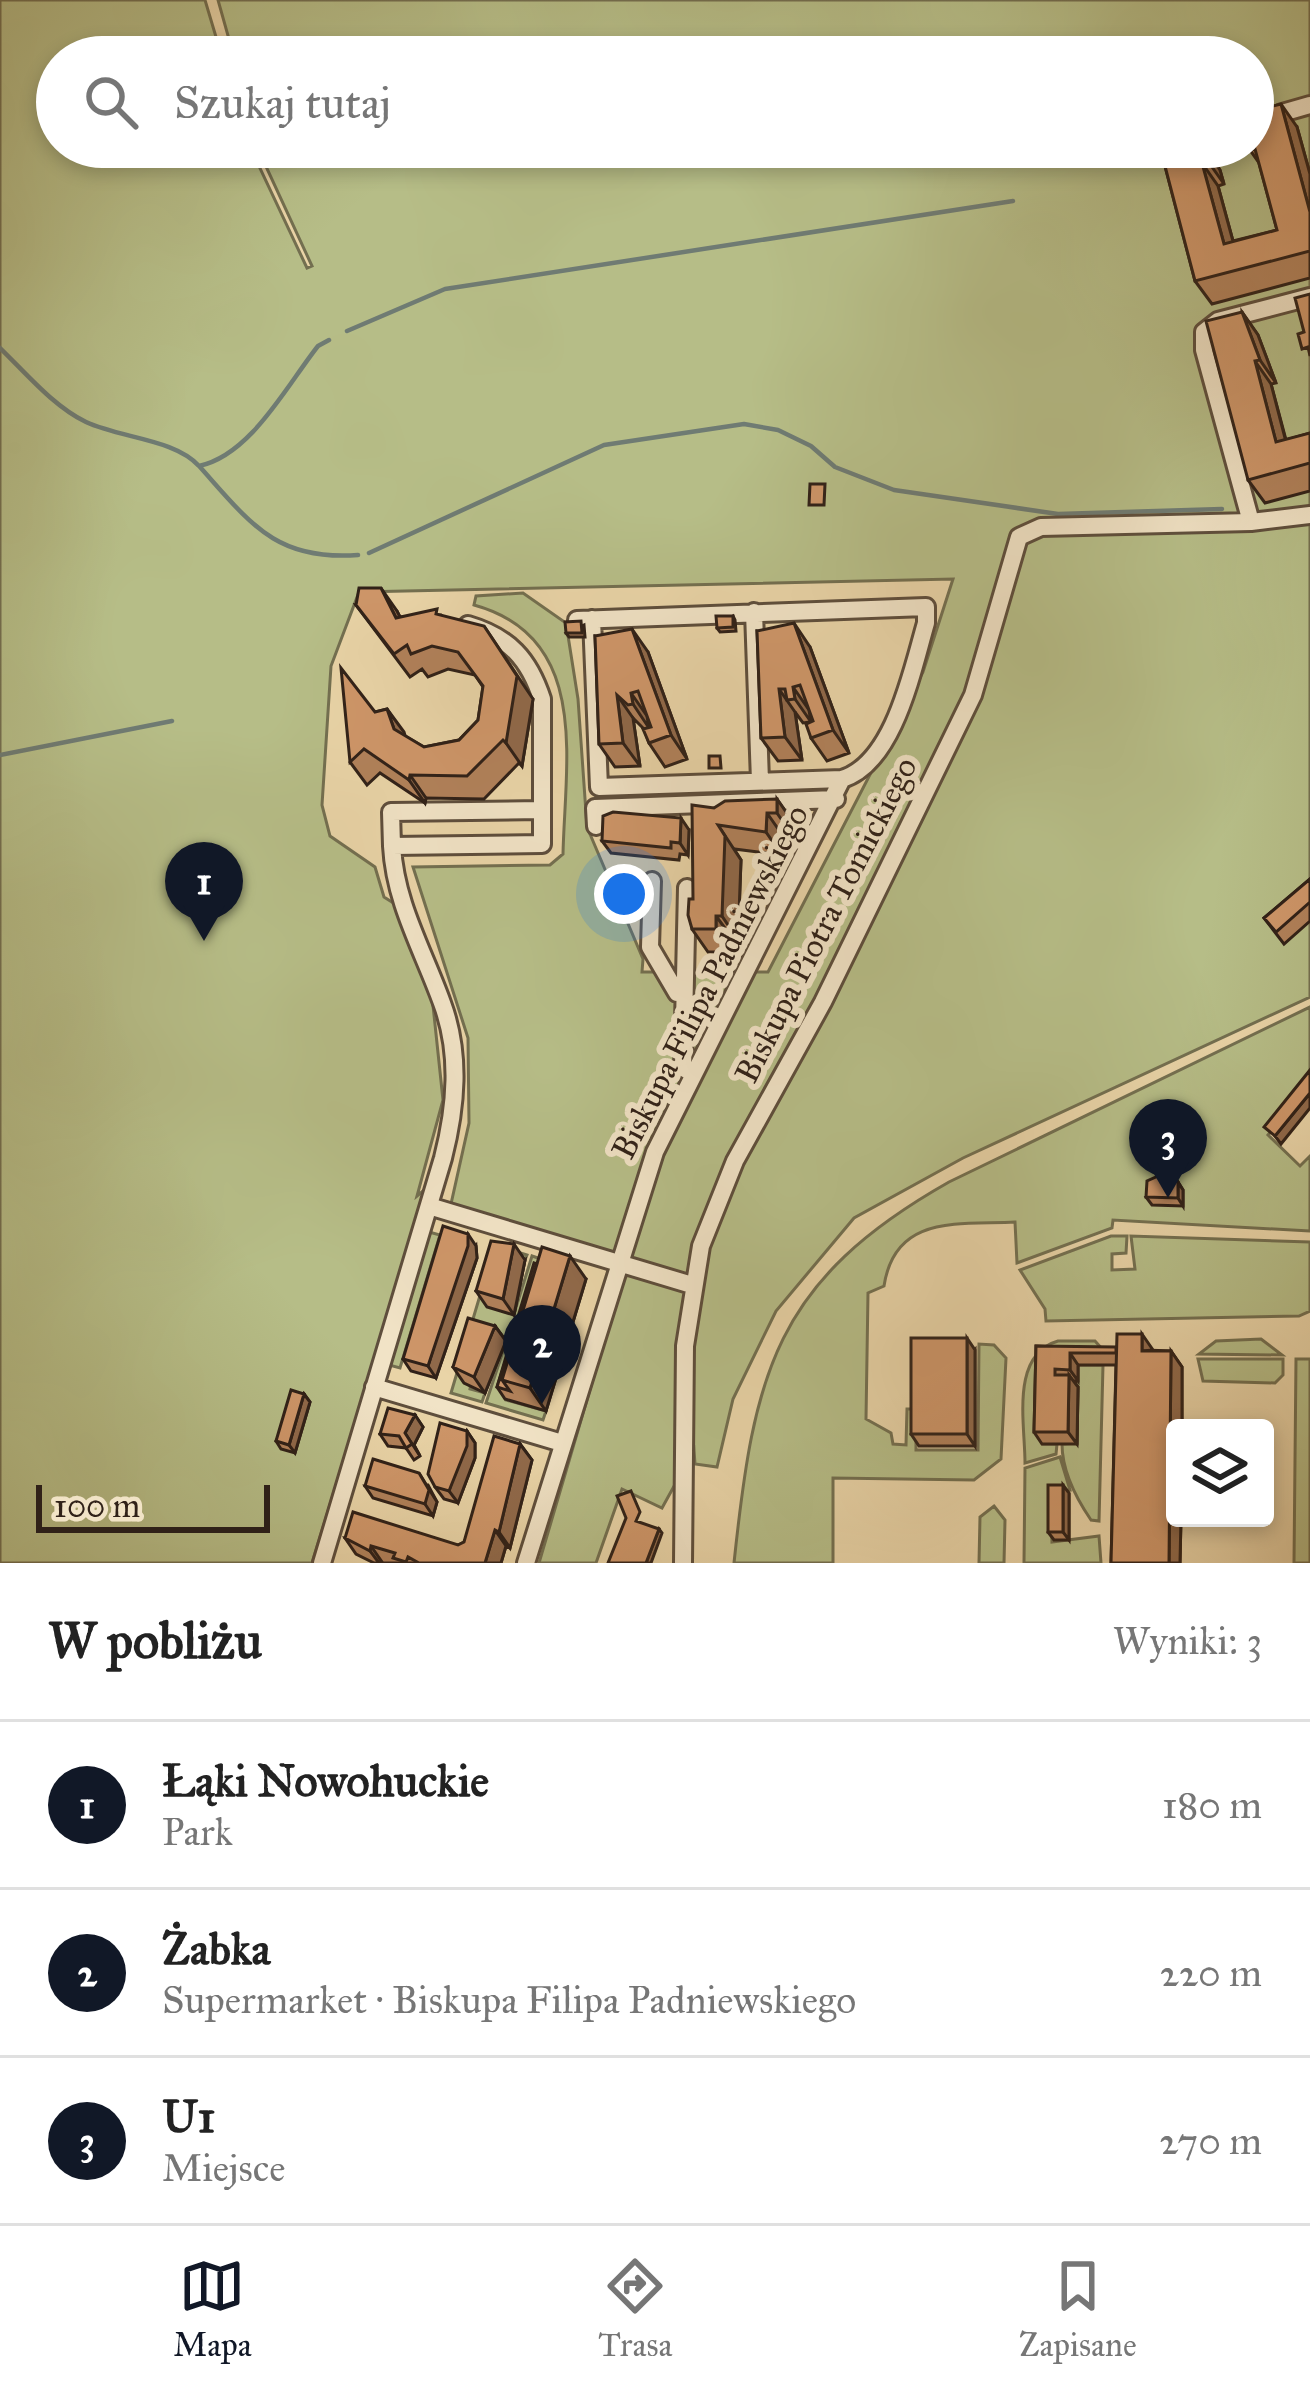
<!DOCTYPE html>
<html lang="pl">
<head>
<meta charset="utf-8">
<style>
	:root { --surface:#fff; --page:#f2f2f2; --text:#222; --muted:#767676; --line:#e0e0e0; --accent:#111827 }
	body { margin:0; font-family:"IM FELL Great Primer",serif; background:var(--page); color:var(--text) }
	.controls { position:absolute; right:36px; bottom:36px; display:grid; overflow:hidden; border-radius:12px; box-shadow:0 6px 18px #0003 }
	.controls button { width:108px; height:108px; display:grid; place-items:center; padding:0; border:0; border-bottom:3px solid var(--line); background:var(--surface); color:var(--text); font:60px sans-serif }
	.scale { position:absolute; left:36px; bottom:30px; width:234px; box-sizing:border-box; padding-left:12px; border:6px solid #302118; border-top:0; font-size:33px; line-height:42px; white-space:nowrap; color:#302118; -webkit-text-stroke:9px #f1e3c6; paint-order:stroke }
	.you { position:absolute; left:624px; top:894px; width:42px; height:42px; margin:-30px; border:9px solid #fff; border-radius:50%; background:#1a73e8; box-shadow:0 0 0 18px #1a73e833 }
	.badge { display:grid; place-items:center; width:78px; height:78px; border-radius:50%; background:var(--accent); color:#fff; font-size:39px; font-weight:700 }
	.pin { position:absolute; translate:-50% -99px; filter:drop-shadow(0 3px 6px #0008) }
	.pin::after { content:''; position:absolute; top:63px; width:42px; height:36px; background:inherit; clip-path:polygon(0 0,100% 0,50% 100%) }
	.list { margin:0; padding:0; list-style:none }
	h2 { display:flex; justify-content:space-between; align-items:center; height:156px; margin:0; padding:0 48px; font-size:51px }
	h2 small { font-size:39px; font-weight:400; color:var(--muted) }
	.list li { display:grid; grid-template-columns:78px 1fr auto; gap:36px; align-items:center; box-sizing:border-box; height:168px; padding:0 48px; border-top:3px solid var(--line) }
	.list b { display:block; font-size:45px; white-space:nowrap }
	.list p { margin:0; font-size:39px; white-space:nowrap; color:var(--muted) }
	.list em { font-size:39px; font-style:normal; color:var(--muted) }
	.icon { flex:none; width:66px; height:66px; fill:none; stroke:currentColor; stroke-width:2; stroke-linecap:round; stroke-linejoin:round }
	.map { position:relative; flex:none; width:1310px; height:1563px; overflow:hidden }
	.search { position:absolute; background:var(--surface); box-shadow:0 6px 18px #0003; left:36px; right:36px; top:36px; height:132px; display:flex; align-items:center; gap:30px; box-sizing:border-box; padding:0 42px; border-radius:66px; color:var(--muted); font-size:45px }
	.sheet { height:660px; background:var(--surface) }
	nav { display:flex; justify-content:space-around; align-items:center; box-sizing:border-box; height:168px; border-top:3px solid var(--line); background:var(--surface); font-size:33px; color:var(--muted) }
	nav a { display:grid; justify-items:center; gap:6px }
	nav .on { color:var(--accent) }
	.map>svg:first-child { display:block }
</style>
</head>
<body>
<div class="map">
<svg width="1310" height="1563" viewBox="0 0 1310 1563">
	<rect width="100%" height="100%" fill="#e9d4a7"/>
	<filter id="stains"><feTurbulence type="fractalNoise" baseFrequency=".00167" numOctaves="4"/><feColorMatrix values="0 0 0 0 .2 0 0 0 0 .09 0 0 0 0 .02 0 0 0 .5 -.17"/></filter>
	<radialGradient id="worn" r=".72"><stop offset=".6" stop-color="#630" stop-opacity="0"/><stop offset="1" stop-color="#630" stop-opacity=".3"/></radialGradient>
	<path fill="#b6bd87" stroke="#736f50" stroke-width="3" d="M0,0H205L222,57H57V147H250L307,268L312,266L257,147H1253V57H234L218,0H1310V997L963,1158L854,1218L776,1311L733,1399L717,1467L695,1464L694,1450L662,1508L622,1489L596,1563H539L629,1257L451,1204L469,1123L468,1038L413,867L550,865L563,854C565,761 591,637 474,605L476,596L523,593L566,623L578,699L587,827L643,959L642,972H768L923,672L953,579L359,592L331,666L322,805L330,836L375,867L384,897L395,904L432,996L443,1100L417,1196L423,1191L425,1196L312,1563H0Z
		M1310,1007V1085L1268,1135L1300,1166L1310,1156V1231L1113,1220L1112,1228L1017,1263L1015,1222C958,1225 895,1214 884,1286L868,1293L866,1419L891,1433L893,1444L906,1445L907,1409H916V1450H978L979,1344L994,1345L1006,1358L1001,1459L974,1480L833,1478V1563H734C754,1373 774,1281 949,1182Z
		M429,1232L440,1235L400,1368L389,1365Z
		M1111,1236H1127L1126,1253L1112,1254V1270L1135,1269L1131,1236L1310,1242V1311L1299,1316L1046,1321L1045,1309L1020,1270Z
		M495,1245L527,1255L525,1260L514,1314L532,1256L547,1261L506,1400L546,1411L543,1420L486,1403L506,1342L480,1334L470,1389L485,1393L482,1402L451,1393Z
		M1261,1339L1282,1355L1199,1354L1216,1341Z
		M1058,1341H1095L1103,1350L1044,1358L1043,1444H1057L1056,1454L1025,1463C1025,1423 1010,1355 1058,1341Z
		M1198,1359H1283V1375L1275,1383L1203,1381Z
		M1296,1359H1310V1563H1294Z
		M1078,1365H1103L1099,1521L1091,1520C1076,1498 1062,1471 1062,1444L1077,1443L1078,1387H1064Z
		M1060,1457L1070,1490L1051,1491L1052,1542L1099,1536L1101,1563H1024L1025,1468Z
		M994,1506L1005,1520L1004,1563H979L980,1517Z"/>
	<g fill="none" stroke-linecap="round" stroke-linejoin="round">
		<path stroke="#6f7b73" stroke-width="4.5" d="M347,331L445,289L1013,201
			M0,348C26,373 53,406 86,422C120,438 175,439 199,466C251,455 287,385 318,346L329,340
			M200,467C251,524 276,561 358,555
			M369,553L604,445L744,424L778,430L811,446L835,467L894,490L1058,514L1222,509
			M0,755L172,721"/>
		<defs>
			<path id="street" d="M1277,123L1282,113L1310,105
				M1251,522L1204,350V332L1218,321L1310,297
				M754,612L760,781
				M592,619L599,787L842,779
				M596,826L595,808L836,799
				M392,846L391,812L541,810
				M652,881L650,947L677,993H684
				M687,888L683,1068L694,1074
				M429,1206L692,1285
				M374,1387L562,1443
				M322,1563L443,1158C456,1107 461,1054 442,1003C423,950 395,903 392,846L542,844V699C529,659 509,637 468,625
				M526,1563L655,1152L842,779C894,763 912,671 926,623V607L577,620
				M683,1563L685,1346L701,1246L735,1161L823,1002L973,695L1019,537L1041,527L1251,522L1310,515"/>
		</defs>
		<use href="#street" stroke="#5e4e3c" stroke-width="22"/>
		<use href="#street" stroke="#f1e3c6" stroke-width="16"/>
	</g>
	<path fill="#b1815a" stroke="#302118" stroke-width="3" d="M1297,127L1310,174V278L1212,304L1195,281L1160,147L1209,150L1211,156L1220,170L1224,184L1218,186L1233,241L1277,230L1259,163L1250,150Z
		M1242,312L1258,335L1276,383L1271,384L1286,440L1310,433V491L1265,503L1248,480Z
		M356,605L397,611L400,617L441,615L533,699L522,766L519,763L484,799L426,798L425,803L380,773L367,785L350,762L375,712L387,709L405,736L424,747L459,740L478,720L483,687L475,675L448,669L428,677L422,669L410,677Z
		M733,616L735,620L736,631L720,632L717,628Z
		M584,625L585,637H569L566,633Z
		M757,631L810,647L849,753L827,761L811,738L810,722L803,723L795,712L802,760L778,761L761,738Z
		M595,636L648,652L687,759L665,767L649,743L644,729L633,718L640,766L615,767L599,744Z
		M777,799L793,822V836H783L782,855L734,849L741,860L738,940L733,939L732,952H708L692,929L693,899L714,808Z
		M689,830L688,855L680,854L679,860L611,853L602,841Z
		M1310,879V921L1284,944L1264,918Z
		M1178,1182L1183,1190V1206L1152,1205L1146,1197Z
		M476,1246L477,1258L436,1378L411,1371L403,1359Z
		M525,1260L514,1315L487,1307L476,1291Z
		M537,1264L586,1279L546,1411L505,1399L497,1387Z
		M495,1326L506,1341L485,1393L464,1383L453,1367Z
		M1036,1346L1171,1351L1182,1367V1428H1175V1518H1181L1180,1563H1111L1116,1365H1078V1381H1074L1078,1387L1077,1444H1042L1034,1432Z
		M975,1350V1446H919L911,1434Z
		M304,1394L310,1402L295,1453L281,1449L276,1441Z
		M415,1415L423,1427L414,1445L420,1456L414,1460L406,1448L388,1446L380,1434Z
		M467,1431L475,1443V1458L458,1503L444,1499L435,1487Z
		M520,1444L532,1460L510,1548L506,1546L501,1563H374L356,1554L345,1538L458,1545L464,1542Z
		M428,1485L437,1502L433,1516L373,1498L365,1486Z
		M1069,1493V1540H1054L1048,1532Z"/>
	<path fill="#90694a" stroke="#302118" stroke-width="3" d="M1281,104L1297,127L1310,174V212Z
		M1198,147H1207L1209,150L1211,156L1220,170L1224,184Z
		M1202,163L1218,186L1240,267L1224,244Z
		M1242,312L1258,335L1276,383L1260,360Z
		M1255,361L1271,384L1292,465L1276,442Z
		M381,588L397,611L412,641L396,618Z
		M794,623L810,647L849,753L833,730Z
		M484,626L533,699L522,766L506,743Z
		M632,629L648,652L687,759L671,735Z
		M793,687L809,710L811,722L795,699Z
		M779,689L795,712L802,760L785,737Z
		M631,693L647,716L649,728L633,704Z
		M617,695L633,718L640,766L623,743Z
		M387,709L404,732L410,753L394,729Z
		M410,775L426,798L425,803L409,780Z
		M777,799L793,822V836L777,813Z
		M767,813L783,836L782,855L766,832Z
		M681,818L689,830L688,855L680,843Z
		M718,825L741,860L738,940L722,916Z
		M716,916L733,939L732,952L716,929Z
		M1310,1093V1108L1281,1144L1275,1136Z
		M1178,1182L1183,1190V1206L1178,1198Z
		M468,1234L476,1246L477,1258L436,1378L428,1366Z
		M514,1244L525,1260L514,1315L503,1299Z
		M570,1256L586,1279L546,1411L530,1388Z
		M495,1326L506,1341L485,1393L474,1377Z
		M1142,1334L1153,1350L1142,1351Z
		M967,1338L975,1350V1446L967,1434Z
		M1171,1351L1182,1367V1428H1175V1518H1181L1180,1563H1169Z
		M1070,1353L1078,1365V1381L1070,1370Z
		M1069,1375L1078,1387L1077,1444L1068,1432Z
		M304,1394L310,1402L295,1453L289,1445Z
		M415,1415L423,1427L414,1445L420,1456L405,1433Z
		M467,1431L475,1443V1458L458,1503L449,1491Z
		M520,1444L532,1460L510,1548L499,1532Z
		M419,1473L437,1502L433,1516L425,1504Z
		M1063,1485L1069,1493V1540L1063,1532Z
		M659,1529L662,1533L651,1563H646Z
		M495,1530L506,1546L501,1563H485Z
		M371,1546L382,1562V1563H379L370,1551Z"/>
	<path fill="#ce9669" stroke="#302118" stroke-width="3" d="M1281,104L1310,212V251L1195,281L1160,147H1204L1208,161L1202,163L1224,244L1277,230L1255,149L1250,150L1249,147H1253V111Z
		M1310,294V356L1308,347L1302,349L1298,334L1304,332L1295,298Z
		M1242,312L1260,360L1255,361L1276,442L1310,433V463L1248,480L1206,321Z
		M810,484H825L824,505H809Z
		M359,588H381L396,618L437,609L436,614L484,626L517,676L506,743L503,740L467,776L410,775L409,780L364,749L350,762L341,668L375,712L387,709L394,729L424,747L459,740L478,720L483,686L458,652L432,646L411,654L407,645L394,654L356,605Z
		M716,616H733V627L717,628Z
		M581,621L582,633H566L565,622Z
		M794,623L833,730L811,738L806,724L813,721L800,685L793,687L795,699L787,700L785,689H779L785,737L761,738L757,631Z
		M632,629L671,735L649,743L643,729L651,727L638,691L631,693L633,704L628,705L617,695L623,743L599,744L595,636Z
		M709,756H720L721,768H709Z
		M777,799V813H767L766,832L718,825L725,836L722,916H716V929H692L688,915L689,899H693L692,805L714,808L725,801Z
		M613,812L681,818L680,843L671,842V848L602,841L603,816Z
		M1310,879V902L1276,932L1264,918Z
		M1310,1070V1093L1275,1136L1264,1127Z
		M1165,1173L1178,1182V1198L1146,1197L1147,1181Z
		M443,1226L468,1234V1246L428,1366L403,1359Z
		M491,1241L514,1244L503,1299L476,1291Z
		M542,1247L570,1256L530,1388L502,1380Z
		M534,1263L537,1264L502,1380L510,1391L497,1387Z
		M468,1318L495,1326L474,1377L453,1367Z
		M1117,1334H1142V1351H1171L1169,1563H1111Z
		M911,1338H967V1434H911Z
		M1036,1346L1116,1347V1353H1070V1370L1055,1369V1375H1069L1068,1432H1034Z
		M291,1390L304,1394L289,1445L276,1441Z
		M388,1408L415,1415L405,1433L412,1444L406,1448L399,1436L380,1434Z
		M440,1423L467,1431V1446L449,1491L435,1487L428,1474Z
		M494,1436L520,1444L499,1532L495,1530L485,1563H419L408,1557L406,1562L393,1558L395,1553L371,1546L370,1551L345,1538L353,1512L458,1545L464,1542Z
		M373,1459L419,1473L429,1490L425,1504L365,1486Z
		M1048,1485H1063V1532H1048Z
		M631,1491L640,1512L636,1521L659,1529L646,1563H608L626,1518L617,1496Z"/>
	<g text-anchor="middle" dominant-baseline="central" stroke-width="12" stroke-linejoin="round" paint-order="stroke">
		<g font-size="33" fill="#302118" stroke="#f1e3c6">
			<text transform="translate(826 920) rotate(-63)">Biskupa Piotra Tomickiego</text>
			<text transform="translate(710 982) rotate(-63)">Biskupa Filipa Padniewskiego</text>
		</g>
	</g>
	<rect width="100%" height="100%" filter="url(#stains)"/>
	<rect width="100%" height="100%" fill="url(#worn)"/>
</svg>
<div class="controls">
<button><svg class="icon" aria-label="layers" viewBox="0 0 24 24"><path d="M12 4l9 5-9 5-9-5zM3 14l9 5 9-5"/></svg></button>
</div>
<div class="scale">100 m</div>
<div class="you"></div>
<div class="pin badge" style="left:204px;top:941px">1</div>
<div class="pin badge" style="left:542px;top:1404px">2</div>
<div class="pin badge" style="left:1168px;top:1198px">3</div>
<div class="search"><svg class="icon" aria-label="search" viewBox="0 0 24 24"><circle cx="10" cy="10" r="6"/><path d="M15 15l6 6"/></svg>Szukaj tutaj</div>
</div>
<section class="sheet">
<h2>W pobliżu<small>Wyniki: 3</small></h2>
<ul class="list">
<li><span class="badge">1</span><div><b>Łąki Nowohuckie</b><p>Park</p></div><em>180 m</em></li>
<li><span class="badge">2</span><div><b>Żabka</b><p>Supermarket · Biskupa Filipa Padniewskiego</p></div><em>220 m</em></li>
<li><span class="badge">3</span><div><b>U1</b><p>Miejsce</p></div><em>270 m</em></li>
</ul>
</section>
<nav>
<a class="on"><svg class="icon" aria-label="map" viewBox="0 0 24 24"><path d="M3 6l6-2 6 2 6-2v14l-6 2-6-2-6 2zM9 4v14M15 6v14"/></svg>Mapa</a>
<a><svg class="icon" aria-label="directions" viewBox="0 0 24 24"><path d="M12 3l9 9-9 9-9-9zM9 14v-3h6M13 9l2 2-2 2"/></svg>Trasa</a>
<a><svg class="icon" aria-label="saved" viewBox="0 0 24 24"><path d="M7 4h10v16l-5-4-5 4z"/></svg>Zapisane</a>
</nav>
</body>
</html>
